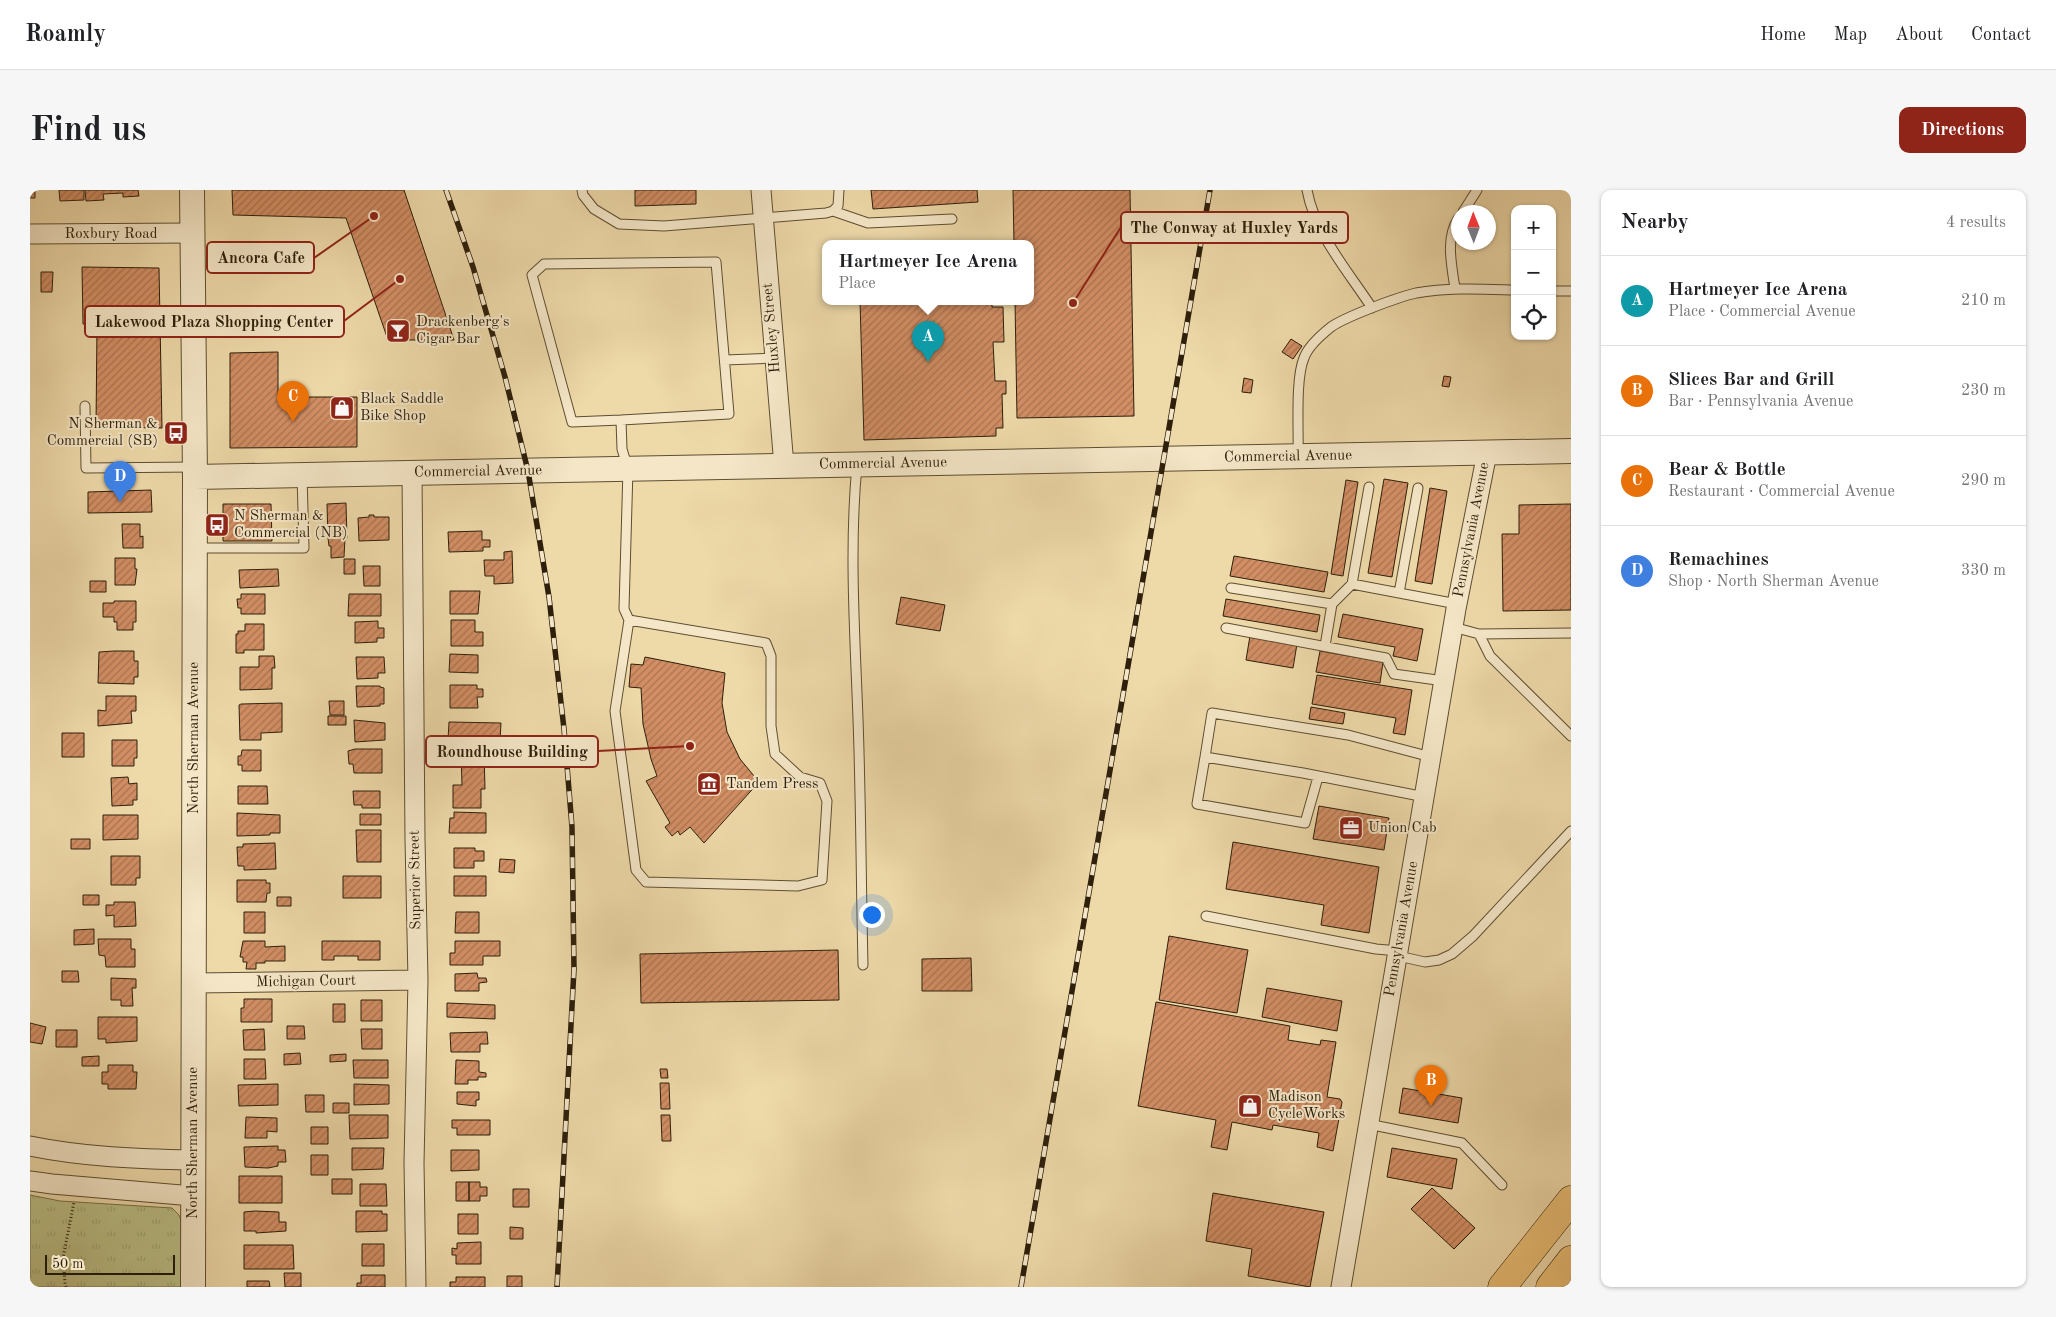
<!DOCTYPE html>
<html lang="en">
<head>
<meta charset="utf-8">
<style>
	:root { --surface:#fff; --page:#f6f6f6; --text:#202124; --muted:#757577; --line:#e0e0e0; --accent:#8f2418 }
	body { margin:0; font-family:"Old Standard TT",serif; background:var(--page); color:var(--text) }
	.controls { position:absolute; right:15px; top:15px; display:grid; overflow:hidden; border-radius:10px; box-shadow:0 1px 4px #0004 }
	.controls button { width:45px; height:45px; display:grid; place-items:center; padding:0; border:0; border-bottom:1px solid var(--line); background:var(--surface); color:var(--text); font:25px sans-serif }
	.compass { position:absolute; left:1421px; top:15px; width:45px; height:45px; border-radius:50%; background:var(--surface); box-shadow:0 1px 4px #0004; rotate:359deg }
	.scale { position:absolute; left:15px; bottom:12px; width:130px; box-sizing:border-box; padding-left:5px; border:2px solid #2d1f0b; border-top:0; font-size:14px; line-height:18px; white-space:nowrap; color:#2d1f0b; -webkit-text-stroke:4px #f4e6c7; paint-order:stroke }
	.you { position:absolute; left:841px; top:724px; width:18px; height:18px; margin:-12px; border:4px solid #fff; border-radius:50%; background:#1a73e8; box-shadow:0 0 0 8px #1a73e833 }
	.badge { display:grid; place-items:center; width:32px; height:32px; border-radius:50%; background:var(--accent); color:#fff; font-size:16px; font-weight:700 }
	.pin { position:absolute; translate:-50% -41px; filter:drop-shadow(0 1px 2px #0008) }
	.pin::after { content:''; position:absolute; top:26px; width:18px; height:15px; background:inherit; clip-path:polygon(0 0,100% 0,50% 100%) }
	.popup { position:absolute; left:792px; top:50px; width:212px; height:65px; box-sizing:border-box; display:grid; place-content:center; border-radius:10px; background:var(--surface); filter:drop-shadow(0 1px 4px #0005); font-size:16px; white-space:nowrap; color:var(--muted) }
	.popup b { font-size:19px; color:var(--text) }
	.popup::after { content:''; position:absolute; left:50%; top:100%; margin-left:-10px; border:10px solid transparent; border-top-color:var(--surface) }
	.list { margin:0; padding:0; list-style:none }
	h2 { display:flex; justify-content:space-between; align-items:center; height:65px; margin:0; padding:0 20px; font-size:21px }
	h2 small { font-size:16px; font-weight:400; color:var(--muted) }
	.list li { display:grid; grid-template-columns:32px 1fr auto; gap:15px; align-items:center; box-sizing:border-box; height:90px; padding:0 20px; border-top:1px solid var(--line) }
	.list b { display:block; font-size:19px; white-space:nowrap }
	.list p { margin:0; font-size:16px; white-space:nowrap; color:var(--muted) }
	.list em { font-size:16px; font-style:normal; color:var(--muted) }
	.icon { flex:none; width:28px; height:28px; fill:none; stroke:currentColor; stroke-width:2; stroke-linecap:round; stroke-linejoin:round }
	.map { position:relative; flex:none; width:1541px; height:1097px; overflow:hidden; border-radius:10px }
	header { display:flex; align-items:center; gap:30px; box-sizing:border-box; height:70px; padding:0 25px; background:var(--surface); border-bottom:1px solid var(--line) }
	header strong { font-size:24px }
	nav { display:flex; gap:28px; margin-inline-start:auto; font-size:18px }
	.intro { display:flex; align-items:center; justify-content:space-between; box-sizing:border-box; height:120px; padding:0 30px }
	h1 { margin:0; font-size:35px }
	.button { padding:12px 22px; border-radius:10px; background:var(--accent); color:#fff; font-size:18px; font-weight:700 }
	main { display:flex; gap:30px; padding:0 30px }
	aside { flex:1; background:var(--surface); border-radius:10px; box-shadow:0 1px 4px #0004 }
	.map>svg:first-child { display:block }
</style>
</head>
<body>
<header>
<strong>Roamly</strong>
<nav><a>Home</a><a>Map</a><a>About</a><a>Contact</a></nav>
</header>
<div class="intro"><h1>Find us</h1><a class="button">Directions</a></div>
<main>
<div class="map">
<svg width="1541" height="1097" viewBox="0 0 1541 1097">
	<defs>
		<pattern id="park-tufts" width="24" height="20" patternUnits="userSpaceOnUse" patternTransform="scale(1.25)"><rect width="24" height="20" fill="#bbbf86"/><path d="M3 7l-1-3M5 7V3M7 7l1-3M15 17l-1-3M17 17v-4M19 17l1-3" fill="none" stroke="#a1a472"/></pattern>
		<pattern id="building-hatch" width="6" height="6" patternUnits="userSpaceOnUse" patternTransform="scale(1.25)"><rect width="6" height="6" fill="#d28e64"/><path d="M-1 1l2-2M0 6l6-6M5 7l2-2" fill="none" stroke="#ab7351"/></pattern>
	</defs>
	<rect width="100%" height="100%" fill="#eed9a9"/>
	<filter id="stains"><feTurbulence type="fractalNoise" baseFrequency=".004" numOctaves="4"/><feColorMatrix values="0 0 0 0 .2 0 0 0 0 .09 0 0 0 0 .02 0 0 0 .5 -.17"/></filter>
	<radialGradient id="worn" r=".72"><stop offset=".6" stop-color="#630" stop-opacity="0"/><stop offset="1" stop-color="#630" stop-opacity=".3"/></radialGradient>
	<path fill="url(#park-tufts)" stroke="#746f48" d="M0,1005L30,1011L142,1018L149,1025L151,1030L152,1097H0Z"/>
	<path fill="url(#building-hatch)" stroke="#2d1f0b" d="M0,0H5V8H0Z
		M29,0H54V10L30,11Z
		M55,0H108L109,6L93,7V3L73,4L74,10L56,11Z
		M202,0H374L424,150H358L316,28L203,25Z
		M605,0H666V14L605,16Z
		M841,0H947L948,12L843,19Z
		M983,0H1100L1104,226L987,228L985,111H1000V53H984Z
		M52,77L129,78L132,238L66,237L67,135L53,134Z
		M11,82H23L22,102H11Z
		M830,111H962V117H973L974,152H963L965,191H976V204H972L973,238H966V246L834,250Z
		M1261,149L1272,156L1263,169L1252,162Z
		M248,162V207H327V257L200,258V163Z
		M1414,186L1421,187L1419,197L1412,196Z
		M1214,188L1223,190L1221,203L1212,202Z
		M1354,289L1378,293L1362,387L1338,383Z
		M1316,290L1328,292L1313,386L1301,384Z
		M1400,298L1417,301L1402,394L1385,391Z
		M121,300L122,322L58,323V302Z
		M316,313L317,348H315L314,367L301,368V356H299L298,348L297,314Z
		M193,314H241L242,351H193Z
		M1541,314V420L1473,421L1472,344H1489V315Z
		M339,325H344V327H359V350L329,351L328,328L339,327Z
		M92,334H110V347L113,346V358H93Z
		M452,341V350H460V357H453V361L419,362L418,342Z
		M482,361L483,393L464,394V386H455L454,370H474V362Z
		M1204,366L1298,382L1294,402L1200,386Z
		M85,368H105V379H107L105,395H85Z
		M314,369H325V384H314Z
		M333,376H350V396H334Z
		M248,379L249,396L210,398L209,380Z
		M60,391H76V402H60Z
		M420,401H450L448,424H420Z
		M211,404H235V424H211V418H208L207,409H211Z
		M319,404H351V426H318Z
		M871,407L915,415L910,441L866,434Z
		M1196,409L1290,425L1287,442L1193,426Z
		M84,411H106V432H103V440H87V432H84V427H73V413H84Z
		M1313,424L1393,439L1387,471L1363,466L1365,457L1308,447Z
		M421,430H445V442H453V456H421Z
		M348,431V438H354V448H347V452L325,453V432Z
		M215,434H234V460H214V463H206V444H208V441H215Z
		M1220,446L1267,454L1263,478L1216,470Z
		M84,461H104V471H108V487H104V494L68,493L69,462Z
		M1290,461L1353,472L1350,493L1286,482Z
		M420,464L448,465V483L419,482Z
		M229,466H244L245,478H242V499L210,500V477H229Z
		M326,467H354L355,483H348V488L327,489Z
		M615,467L695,483L692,513L697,542L710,569L729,592L674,653L660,637L650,645L648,641L642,646L635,637L640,633L616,591L627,586L621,569L613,534L611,498L599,497L601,474L613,475Z
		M1287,485L1382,500L1375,545L1363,543L1366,528L1282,514Z
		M420,495H447V499H453V507H447L448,518H420Z
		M326,496H350V497L354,498V514H350V516L327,517Z
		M76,506H106V521H101L102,533L68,536V520L76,521Z
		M299,511H314V525H300Z
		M252,513V542L231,543V550H210L209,515L211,514Z
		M1281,517L1315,523L1313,534L1279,529Z
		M298,526H316V535H298Z
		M324,530L355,533V550L325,552Z
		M419,532L471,533L470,551L418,550Z
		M32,543H54V567H32Z
		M82,550H107V568H104V576H82Z
		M325,559H352V583H324L323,574H319L318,561Z
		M212,560H231V581H212V575H208V566H211Z
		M431,563H454L455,599H451V618H423V595H432Z
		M98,587L99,594L107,593V610H103V615L82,616L81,588Z
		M208,596H237L238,614H208Z
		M323,601H350V618H332V615H324Z
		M1289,616L1359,628L1354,660L1283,649Z
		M424,622L456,623V643H419L420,628H424Z
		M207,623L250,625V643H240V645L207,646Z
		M330,624H351V635H330Z
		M73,625H108V649L73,650Z
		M326,640H351V672H327Z
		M41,649H60V659H41Z
		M1203,652L1349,677L1339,743L1291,735L1294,715L1196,699Z
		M245,653L246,679L214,680V676H208L207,657H213V654Z
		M424,658H445V661H454V671H444V678H424Z
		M81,666H110V688H106V695H81Z
		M470,669L485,670L484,683L469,682Z
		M313,686H351V708H313Z
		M424,686H456V706H424Z
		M207,690H236V693H240V703H237L236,712H207Z
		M53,705H69V715H53Z
		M247,707H261V716H247Z
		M84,712H105L106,736L84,737V725L76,726V715H84Z
		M214,722H235V743H214Z
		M426,722H449V743H425Z
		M64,739V754L44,755V740Z
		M1139,746L1218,760L1207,823L1129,810Z
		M68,749H101V759H105V777H76L75,766L69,765Z
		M213,751H235V757L255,756V771H235V773H226V779H216L217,772H213V767H210Z
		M292,751H350V770H328V766H304V770H292Z
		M425,751H470V766H453V775H420V763H425Z
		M808,760L809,810L611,813L610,764Z
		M941,768L942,801H892V769Z
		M32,781H48L49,792H32Z
		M447,783L448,788H456L457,792L449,793V801H425V784Z
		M81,788L106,789V798H102L103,816H91V810H81Z
		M1237,798L1312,811L1307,841L1232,827Z
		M214,809H242V832H211V818H214Z
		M331,810H352V831H331Z
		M1126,812L1260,836L1258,850L1290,855L1291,850L1306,852L1297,907L1310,909L1312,912L1303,961L1287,957L1289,943L1243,935L1242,940L1202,932L1197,960L1181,957L1186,930L1108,916Z
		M417,813L465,815V829L417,827Z
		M303,814H315V832H303Z
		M68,827H107V851L76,853V849H68Z
		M0,833L16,837L12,854L0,852Z
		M257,836H274L275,849H257Z
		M234,839L235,860H214L213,840Z
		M331,839H352V859H332Z
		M26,840H47V857H26Z
		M457,842L458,854H450V862H421L420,843Z
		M270,863L271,874L254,875V864Z
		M316,864V871L300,872V865Z
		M69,866V876H52V867Z
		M214,869H235L236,889H214Z
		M323,870H358V888H324Z
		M426,870L449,871V882L456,883V887H448V890H438V894H425Z
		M78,875H103V882H107L106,899H78V894H72V882H78Z
		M630,879H637L638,888H631Z
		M630,893H639L640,919H631Z
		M248,894V915L209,916L208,895Z
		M324,894L359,895V914L324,915Z
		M1373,898L1432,908L1428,933L1369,923Z
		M427,902H449V910H446V916L427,914Z
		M275,905H294V922H276Z
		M303,913H319V923H303Z
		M319,925H358V948L320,949Z
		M631,925H640L641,951H632Z
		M216,927L247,928V942L237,941V948H215Z
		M422,930H460V945H427V938H422Z
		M281,937H298V954H281Z
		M248,956V960H255L256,972H248V976L238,978L215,977L214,957Z
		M322,958H354L353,979L322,980Z
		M1362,958L1427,969L1422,999L1357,987Z
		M421,960H449V980L421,981Z
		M281,965H298V985H281Z
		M209,986H252V1013H209Z
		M302,989H322V1004H302Z
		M426,992H439V1011H426Z
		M439,992H450V997H457V1006H450V1011H439Z
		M330,994H356L357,1016H330Z
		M1402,998L1445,1038L1424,1059L1381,1019Z
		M483,999H499V1017H483Z
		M1183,1003L1294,1022L1280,1097L1218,1086L1222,1059L1176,1051Z
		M225,1021L249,1022V1032H256V1041L226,1043V1041H214V1022Z
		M326,1021H352V1024H357V1041L326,1042Z
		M428,1024H448V1044H428Z
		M480,1037L493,1038V1049H480Z
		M451,1052V1074H426V1065H422V1058L427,1059V1053Z
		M332,1054H354V1076H332Z
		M214,1055H263L264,1079H214Z
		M254,1083H271V1097H255Z
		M331,1085H355V1097H327V1093H331Z
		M477,1086H492V1097H477Z
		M426,1087H455V1097H420V1092H426Z
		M217,1091H239L240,1097H217Z"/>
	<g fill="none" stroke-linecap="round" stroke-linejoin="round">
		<defs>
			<path id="service" d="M552,0L553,5L564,19L589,34L634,36L796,23L803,21L808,16L809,0
				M1277,0C1285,44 1318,81 1342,118
				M803,21L838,33L922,29
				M1433,22L1447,0
				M1425,99C1422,76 1415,49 1428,29
				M1522,101H1541
				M695,170L744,168
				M55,216L56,278L165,277
				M591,230L542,232L502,85L514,74L686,72L699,224L591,230L592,259L598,279L594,419L599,430L736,453L741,466V536L745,564L770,587L790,593L797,611L792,690L768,696L616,692L606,680L585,521L599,430
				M1268,266C1269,241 1265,189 1274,168C1278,156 1291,145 1301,137C1315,127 1368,107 1386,103C1419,97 1452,99 1485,100
				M827,275C819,359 825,445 828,529C831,611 831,693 833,775
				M165,358H274L272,285
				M1322,394L1339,297
				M1201,398L1302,414
				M1369,403L1388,298
				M1423,437L1449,444L1460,466L1541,546
				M1196,438L1356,468L1364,484L1414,491
				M1449,444L1541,443
				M1295,456L1302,414L1322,394L1427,414
				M1175,567L1182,523L1318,545L1401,567
				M1288,587L1275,633L1167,614L1175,567L1273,583L1395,607
				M1176,726L1346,759L1369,761
				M1368,766L1395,772L1409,770L1422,764L1443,746L1541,641
				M1338,934L1432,953L1472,995"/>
			<path id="minor" d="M731,0L754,276
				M0,44L162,43
				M382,283L385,649L388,790L384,973L386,1097
				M164,793L388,790
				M0,956C54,967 108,969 163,970
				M0,991L22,994L163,1006
				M1311,1097L1426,419L1457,263"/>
			<path id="tertiary" d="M162,0L165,287L163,1097
				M165,287L1541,261"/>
			<path id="primary" d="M1472,1097L1541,1010
				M1520,1097L1541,1070"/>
		</defs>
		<use href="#service" stroke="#5d4e32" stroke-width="11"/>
		<use href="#minor" stroke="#5d4e32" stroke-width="21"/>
		<use href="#tertiary" stroke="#5d4e32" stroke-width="26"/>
		<use href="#primary" stroke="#2d1f0b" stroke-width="29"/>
		<path stroke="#2d1f0b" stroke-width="3" stroke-dasharray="1 2.5" stroke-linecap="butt" d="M36,1097L35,1094L33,1068L44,1012"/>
		<use href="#service" stroke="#f4e6c7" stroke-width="9"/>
		<use href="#minor" stroke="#f4e6c7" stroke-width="19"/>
		<use href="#tertiary" stroke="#f4e6c7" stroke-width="24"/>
		<use href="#primary" stroke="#e7bc74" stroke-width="28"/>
		<defs>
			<path id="rail" d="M416,0L443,77L475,187L498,281L519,407L534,539L542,637L544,779L527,1097
				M991,1097L1180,0"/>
		</defs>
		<use href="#rail" stroke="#2d1f0b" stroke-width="5.5"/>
		<use href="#rail" stroke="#f4e6c7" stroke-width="4" stroke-dasharray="11" stroke-linecap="butt"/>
	</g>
	<defs>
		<symbol id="bar-square" viewBox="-11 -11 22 22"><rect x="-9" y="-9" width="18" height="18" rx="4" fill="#8f2418" stroke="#f4e6c7"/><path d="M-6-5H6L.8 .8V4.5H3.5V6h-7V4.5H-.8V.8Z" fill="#fff"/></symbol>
		<symbol id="shop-square" viewBox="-11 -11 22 22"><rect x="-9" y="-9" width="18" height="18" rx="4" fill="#8f2418" stroke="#f4e6c7"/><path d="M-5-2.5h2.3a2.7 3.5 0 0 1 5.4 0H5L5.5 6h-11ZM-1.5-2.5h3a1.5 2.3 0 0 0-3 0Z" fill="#fff"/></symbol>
		<symbol id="bus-square" viewBox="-11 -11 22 22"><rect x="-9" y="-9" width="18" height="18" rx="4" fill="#8f2418" stroke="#f4e6c7"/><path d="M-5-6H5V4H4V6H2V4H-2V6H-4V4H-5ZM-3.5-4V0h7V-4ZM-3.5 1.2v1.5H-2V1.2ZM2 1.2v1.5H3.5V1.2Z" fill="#fff"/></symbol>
		<symbol id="museum-square" viewBox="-11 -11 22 22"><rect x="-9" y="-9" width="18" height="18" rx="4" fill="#8f2418" stroke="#f4e6c7"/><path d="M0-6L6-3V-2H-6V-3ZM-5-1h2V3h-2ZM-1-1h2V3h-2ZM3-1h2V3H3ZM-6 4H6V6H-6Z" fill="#fff"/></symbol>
		<symbol id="office-square" viewBox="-11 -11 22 22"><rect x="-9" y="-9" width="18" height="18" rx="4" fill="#8f2418" stroke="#f4e6c7"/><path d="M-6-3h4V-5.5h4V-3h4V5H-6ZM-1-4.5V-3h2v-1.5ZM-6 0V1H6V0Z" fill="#fff"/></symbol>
	</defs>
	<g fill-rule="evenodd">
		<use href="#bar-square" x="354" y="127" width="28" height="28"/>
		<use href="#shop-square" x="298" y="204" width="28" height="28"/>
		<use href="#bus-square" x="132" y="229" width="28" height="28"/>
		<use href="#bus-square" x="173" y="321" width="28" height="28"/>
		<use href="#museum-square" x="665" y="580" width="28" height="28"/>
		<use href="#office-square" x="1307" y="624" width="28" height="28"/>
		<use href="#shop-square" x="1206" y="902" width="28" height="28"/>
	</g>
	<g text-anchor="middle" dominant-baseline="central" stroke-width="4" stroke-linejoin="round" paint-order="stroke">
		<g font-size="15" fill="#2d1f0b" stroke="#f4e6c7">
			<text x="81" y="44">Roxbury Road</text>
			<text transform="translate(742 138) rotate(-95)">Huxley Street</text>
			<text transform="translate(1258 267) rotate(-1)">Commercial Avenue</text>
			<text transform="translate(853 274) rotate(-1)">Commercial Avenue</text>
			<text transform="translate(448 282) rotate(-1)">Commercial Avenue</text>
			<text transform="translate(1442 340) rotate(-79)">Pennsylvania Avenue</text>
			<text transform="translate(164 548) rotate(-90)">North Sherman Avenue</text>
			<text transform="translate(386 690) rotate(-91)">Superior Street</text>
			<text transform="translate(1372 739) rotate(-80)">Pennsylvania Avenue</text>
			<text transform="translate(276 792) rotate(-1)">Michigan Court</text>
			<text transform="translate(163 953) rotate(-90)">North Sherman Avenue</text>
		</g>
		<g font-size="15" fill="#2d1f0b" stroke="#f4e6c7" text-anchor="start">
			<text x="386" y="132">Drackenberg's<tspan x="386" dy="17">Cigar Bar</tspan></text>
			<text x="330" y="209">Black Saddle<tspan x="330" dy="17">Bike Shop</tspan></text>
			<text x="128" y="234" text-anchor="end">N Sherman &amp;<tspan x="128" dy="17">Commercial (SB)</tspan></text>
			<text x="204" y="326">N Sherman &amp;<tspan x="204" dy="17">Commercial (NB)</tspan></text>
			<text x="696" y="594">Tandem Press</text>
			<text x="1338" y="638">Union Cab</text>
			<text x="1238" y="907">Madison<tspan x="1238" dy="17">CycleWorks</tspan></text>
		</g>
	</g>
	<path fill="none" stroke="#8f2418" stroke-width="2" d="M1043 113L1091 37M344 26L284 68M370 89L314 131M660 556L568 561"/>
	<g fill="#8f2418" stroke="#f4e6c7" stroke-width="2">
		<circle cx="1043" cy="113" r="5"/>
		<circle cx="344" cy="26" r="5"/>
		<circle cx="370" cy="89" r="5"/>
		<circle cx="660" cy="556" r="5"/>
	</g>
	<g fill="#f4e6c7" stroke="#8f2418" stroke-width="2">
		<rect x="1091" y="22" width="227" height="31" rx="5"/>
		<rect x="177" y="52" width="107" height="31" rx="5"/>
		<rect x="55" y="116" width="259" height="31" rx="5"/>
		<rect x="396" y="546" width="172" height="31" rx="5"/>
	</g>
	<g font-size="16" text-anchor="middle" font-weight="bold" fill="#2d1f0b">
		<text x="1204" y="43">The Conway at Huxley Yards</text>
		<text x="231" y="73">Ancora Cafe</text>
		<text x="184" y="137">Lakewood Plaza Shopping Center</text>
		<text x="482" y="567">Roundhouse Building</text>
	</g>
	<rect width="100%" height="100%" filter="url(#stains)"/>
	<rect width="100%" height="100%" fill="url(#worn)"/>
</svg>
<div class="controls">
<button>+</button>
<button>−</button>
<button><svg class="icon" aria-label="locate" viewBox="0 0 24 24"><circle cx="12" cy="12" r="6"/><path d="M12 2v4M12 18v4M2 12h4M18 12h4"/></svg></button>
</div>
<svg class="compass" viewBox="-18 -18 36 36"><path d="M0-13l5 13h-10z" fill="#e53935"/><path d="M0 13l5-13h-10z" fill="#757577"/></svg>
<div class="scale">50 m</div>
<div class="you"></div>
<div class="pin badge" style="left:898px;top:172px;background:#0f9aa8">A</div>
<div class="popup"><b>Hartmeyer Ice Arena</b>Place</div>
<div class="pin badge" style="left:1401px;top:916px;background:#e8710a">B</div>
<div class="pin badge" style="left:263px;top:232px;background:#e8710a">C</div>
<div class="pin badge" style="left:90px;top:312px;background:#3f7fe0">D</div>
</div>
<aside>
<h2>Nearby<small>4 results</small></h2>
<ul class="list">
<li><span class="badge" style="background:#0f9aa8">A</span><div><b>Hartmeyer Ice Arena</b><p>Place · Commercial Avenue</p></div><em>210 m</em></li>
<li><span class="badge" style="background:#e8710a">B</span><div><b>Slices Bar and Grill</b><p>Bar · Pennsylvania Avenue</p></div><em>230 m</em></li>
<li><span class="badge" style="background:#e8710a">C</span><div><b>Bear &amp; Bottle</b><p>Restaurant · Commercial Avenue</p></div><em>290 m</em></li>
<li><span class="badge" style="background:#3f7fe0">D</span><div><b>Remachines</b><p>Shop · North Sherman Avenue</p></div><em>330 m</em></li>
</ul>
</aside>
</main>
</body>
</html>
